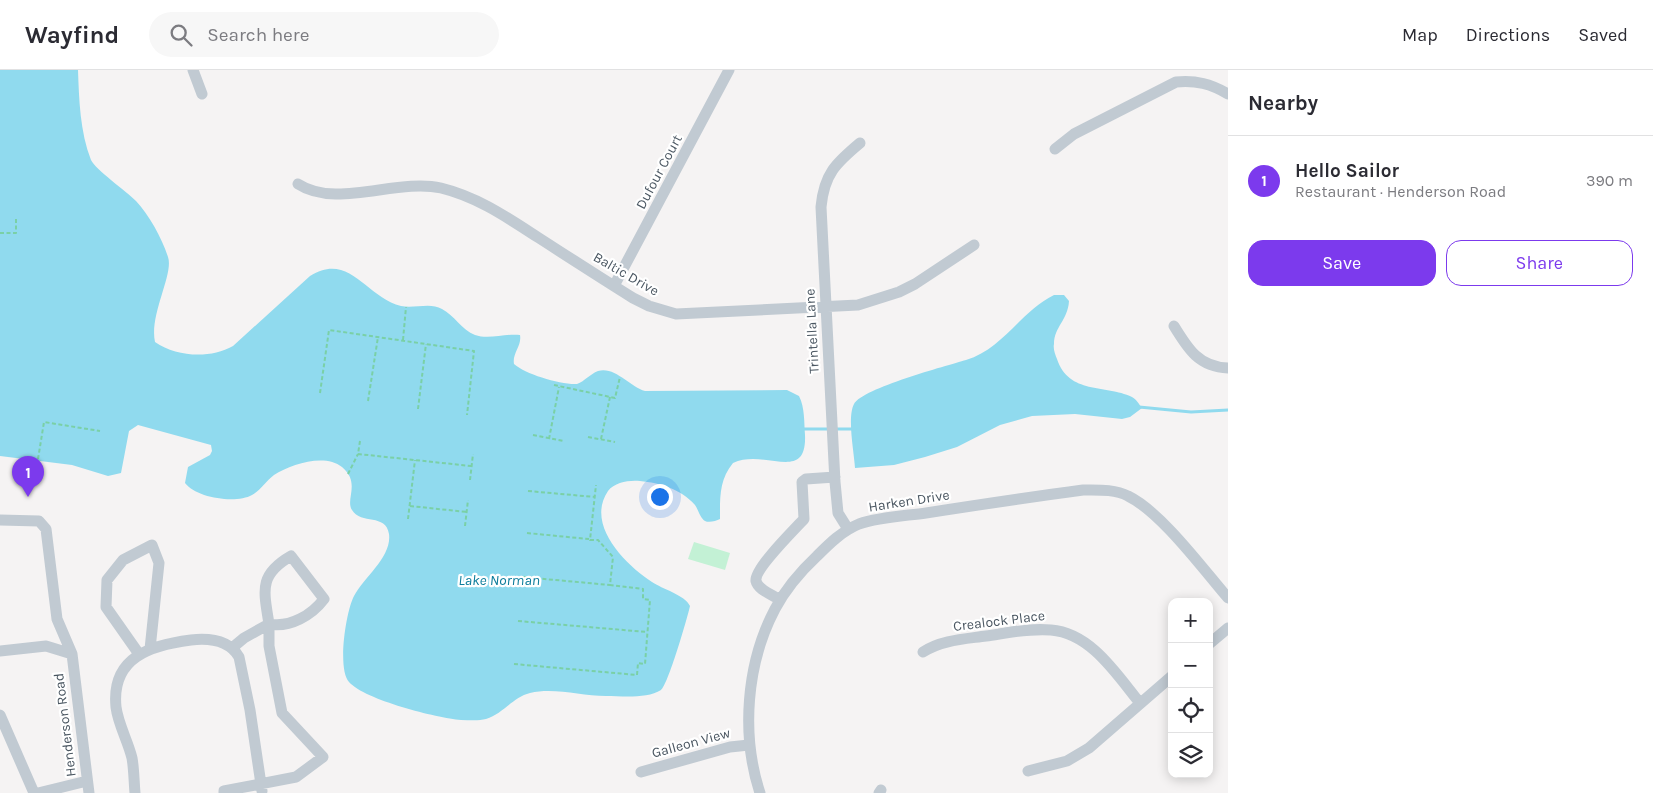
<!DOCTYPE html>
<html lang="en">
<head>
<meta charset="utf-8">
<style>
	:root { --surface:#fff; --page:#f7f7f7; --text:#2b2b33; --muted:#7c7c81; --line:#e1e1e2; --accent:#7c3aed }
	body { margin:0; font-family:Karla,sans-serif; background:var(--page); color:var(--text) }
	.controls { position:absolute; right:15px; bottom:15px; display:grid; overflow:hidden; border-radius:10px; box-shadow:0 2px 12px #0003 }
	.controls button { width:45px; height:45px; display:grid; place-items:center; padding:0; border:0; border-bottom:1px solid var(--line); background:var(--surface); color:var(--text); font:25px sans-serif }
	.you { position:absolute; left:659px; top:426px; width:18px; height:18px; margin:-12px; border:4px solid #fff; border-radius:50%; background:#1a73e8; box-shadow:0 0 0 8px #1a73e833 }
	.badge { display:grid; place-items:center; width:32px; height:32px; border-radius:50%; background:var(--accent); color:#fff; font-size:16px; font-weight:700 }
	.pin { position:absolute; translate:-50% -41px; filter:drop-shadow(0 1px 2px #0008) }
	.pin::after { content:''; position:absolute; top:26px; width:18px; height:15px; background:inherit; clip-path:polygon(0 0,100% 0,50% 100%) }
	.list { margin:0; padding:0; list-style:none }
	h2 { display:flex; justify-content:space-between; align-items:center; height:65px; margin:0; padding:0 20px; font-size:21px }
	h2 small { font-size:16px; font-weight:400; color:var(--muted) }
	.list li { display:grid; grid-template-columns:32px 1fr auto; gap:15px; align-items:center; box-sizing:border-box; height:90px; padding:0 20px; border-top:1px solid var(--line) }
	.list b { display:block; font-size:19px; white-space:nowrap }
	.list p { margin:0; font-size:16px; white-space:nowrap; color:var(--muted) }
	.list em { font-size:16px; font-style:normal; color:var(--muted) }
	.actions { display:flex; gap:10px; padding:15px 20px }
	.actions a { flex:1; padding:11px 0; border:1px solid var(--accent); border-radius:15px; text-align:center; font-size:18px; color:var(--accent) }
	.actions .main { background:var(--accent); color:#fff }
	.icon { flex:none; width:28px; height:28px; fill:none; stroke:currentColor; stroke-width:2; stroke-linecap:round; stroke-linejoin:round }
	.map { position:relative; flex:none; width:1228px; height:723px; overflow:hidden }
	header { display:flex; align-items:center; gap:30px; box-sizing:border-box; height:70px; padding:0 25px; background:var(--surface); border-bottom:1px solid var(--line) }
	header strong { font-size:24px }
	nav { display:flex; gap:28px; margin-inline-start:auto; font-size:18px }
	.search { width:350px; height:45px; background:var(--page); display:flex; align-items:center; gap:12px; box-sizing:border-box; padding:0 18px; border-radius:28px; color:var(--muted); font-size:19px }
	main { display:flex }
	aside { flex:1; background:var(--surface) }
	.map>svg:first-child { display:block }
</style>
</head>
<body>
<header>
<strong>Wayfind</strong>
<div class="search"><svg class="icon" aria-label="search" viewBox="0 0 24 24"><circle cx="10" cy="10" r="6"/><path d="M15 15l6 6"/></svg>Search here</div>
<nav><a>Map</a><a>Directions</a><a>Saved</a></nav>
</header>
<main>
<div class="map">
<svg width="1228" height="723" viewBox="0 0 1228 723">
	<rect width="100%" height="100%" fill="#f5f3f3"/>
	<path fill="#c3f1d5" d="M694,472L730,483L725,500L688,489Z"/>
	<path fill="#90daee" d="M0,0H78C79,29 80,62 91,90C96,100 126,121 136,131C149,145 162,168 168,187C174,204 149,245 155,272C177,287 210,289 233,276L310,206C349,181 366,227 401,236C414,239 430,232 442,239C454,245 462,260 475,265C489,270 506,263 520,265C522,276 512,283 514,294C525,304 561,315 577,314C585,311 590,304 598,301C615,296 630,317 645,321L787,320L799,326C805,338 804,352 805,365C807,414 765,378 733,393C719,410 720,428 720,449C716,451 709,453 705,451C700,448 698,439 695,435C681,419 660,413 640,411C629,410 615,412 608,421C585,455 626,495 652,512C662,519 685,525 690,536C687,549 668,615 661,620C647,629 622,626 606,626C581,626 554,617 530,623C513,627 503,644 486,649C479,651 469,650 461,650C437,648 365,630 349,612C337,599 346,541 354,526C364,507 392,487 389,464C386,443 361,455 352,440C345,429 361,413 342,397C325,383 291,394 274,405C266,411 261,420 252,425C236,434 196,428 185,413L188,397L210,385L212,381L211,375L138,355L129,361L121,403L108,406L72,395L0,386Z
		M1054,225H1064L1069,231C1068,250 1054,257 1054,274C1053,279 1055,284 1057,289C1069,325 1105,314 1132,327C1136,329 1139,334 1142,338L1130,347L1122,349L1075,344L1032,346L1000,355L957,377L925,387L894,395L855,398C854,382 847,347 854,334C863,318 946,296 966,290C1003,279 1020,242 1054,225Z"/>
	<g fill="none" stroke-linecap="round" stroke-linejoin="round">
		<path stroke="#90daee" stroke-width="3" d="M1139,337L1191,342L1228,340
			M801,359H830
			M836,359H855"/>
		<path stroke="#7ad0a6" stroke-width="2" stroke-dasharray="4 2.5" stroke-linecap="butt" d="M0,163H16V148
			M403,270L406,237
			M554,315L615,328L620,307
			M320,323L329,260L474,281L467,345
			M368,331L378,267
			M418,339L426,274
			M533,365L564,371
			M588,367L615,372
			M549,369L559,317
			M601,369L610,327
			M360,371L358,384L471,396
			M38,389L44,352L100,361
			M348,404L358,384
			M470,410L473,384
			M528,421L595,427
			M410,436L467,442
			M408,449L415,390
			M465,456L468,430
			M527,463L589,469
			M523,507L610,515
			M518,551L647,562
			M514,594L637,605L638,593L645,594L650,530L643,529V519L610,515L613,487L598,470H590L596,415"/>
		<path stroke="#c1cad2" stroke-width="11" d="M193,0L202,24
			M1055,79L1074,64L1176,12C1196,10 1211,14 1228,24
			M298,114C336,139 397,108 441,118C478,127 508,148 539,168C570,188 601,208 633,228L649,236L676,244L858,235L899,222L915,214L974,175
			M614,216L729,0
			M1174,256C1188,279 1199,297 1228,298
			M0,450L39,451L46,459L57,549L72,584L89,723
			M848,459L838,443L835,412L821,137C824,104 836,93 860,73
			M780,530C773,525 758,520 756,511C754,499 795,459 804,449L802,412L806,409L835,407
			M1209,574L1228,558
			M0,581L46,576L72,584
			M923,582C941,570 965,569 986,566C1007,563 1029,558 1051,560C1091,563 1117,605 1140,633
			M139,584L106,537L107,510L123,490L152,475L159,493L150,579
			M0,645L34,723
			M1028,701L1067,691L1089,678L1172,606
			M641,702L730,677L749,675
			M38,723L87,711
			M135,723C134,712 134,699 132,688C128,671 118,654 116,637C111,587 151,575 191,570C209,568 229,570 239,587L250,640L262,721
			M224,723V721L296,707L323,687L282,643L269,576V554C290,558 312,545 324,529L291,486C258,505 264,521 269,554L244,568L232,578
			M760,723C741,665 746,594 775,539C785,520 801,501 817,486C829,474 842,461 859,454C880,447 904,446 926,443C978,435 1030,427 1083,420C1098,420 1115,419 1128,426C1161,442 1203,499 1228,528
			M879,723L881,720"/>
	</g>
	<g text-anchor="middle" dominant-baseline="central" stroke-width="4.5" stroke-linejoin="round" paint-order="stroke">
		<g font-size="14" fill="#4a5661" stroke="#fff">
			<text transform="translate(659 102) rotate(-62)">Dufour Court</text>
			<text transform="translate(626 204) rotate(30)">Baltic Drive</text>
			<text transform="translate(812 261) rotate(-93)">Trintella Lane</text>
			<text transform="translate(909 431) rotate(-9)">Harken Drive</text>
			<text transform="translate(999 551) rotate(-7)">Crealock Place</text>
			<text transform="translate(65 655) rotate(-97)">Henderson Road</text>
			<text transform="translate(691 673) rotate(-15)">Galleon View</text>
		</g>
		<g font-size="15" font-style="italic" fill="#0c7c9b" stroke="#fff">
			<text x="499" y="510">Lake Norman</text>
		</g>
	</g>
</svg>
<div class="controls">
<button>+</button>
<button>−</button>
<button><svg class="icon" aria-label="locate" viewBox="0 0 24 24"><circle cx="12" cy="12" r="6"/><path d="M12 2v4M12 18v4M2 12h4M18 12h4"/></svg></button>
<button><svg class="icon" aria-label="layers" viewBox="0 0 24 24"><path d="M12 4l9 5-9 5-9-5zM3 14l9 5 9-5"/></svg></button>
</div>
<div class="you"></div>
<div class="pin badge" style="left:28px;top:427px">1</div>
</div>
<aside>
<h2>Nearby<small></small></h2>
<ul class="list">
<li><span class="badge">1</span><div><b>Hello Sailor</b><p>Restaurant · Henderson Road</p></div><em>390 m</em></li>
</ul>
<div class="actions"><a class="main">Save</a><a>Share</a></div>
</aside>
</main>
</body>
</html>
